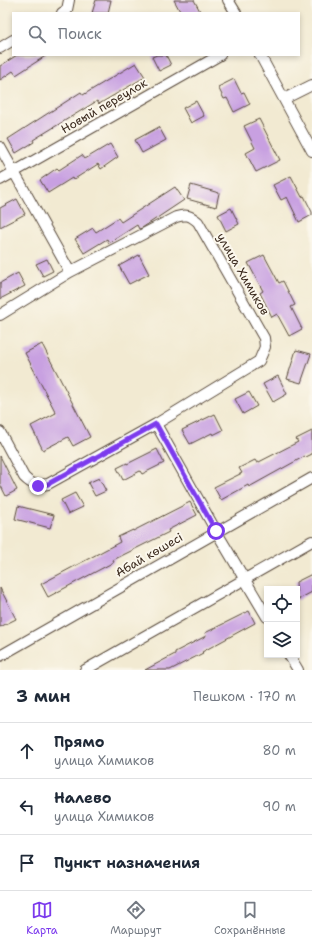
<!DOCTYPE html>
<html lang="ru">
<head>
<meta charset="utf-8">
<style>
	:root { --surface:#fff; --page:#f6f6f7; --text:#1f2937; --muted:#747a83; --line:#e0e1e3; --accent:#7c3aed }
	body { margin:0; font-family:"Shantell Sans",sans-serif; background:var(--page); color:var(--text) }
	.controls { position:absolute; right:12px; bottom:12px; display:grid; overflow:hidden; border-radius:0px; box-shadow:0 2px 6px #0003 }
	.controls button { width:36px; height:36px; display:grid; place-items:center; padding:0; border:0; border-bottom:1px solid var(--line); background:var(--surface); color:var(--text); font:20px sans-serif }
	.stop { position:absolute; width:12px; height:12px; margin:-9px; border:3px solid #7c3aed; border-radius:50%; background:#fff }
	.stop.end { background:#7c3aed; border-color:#fff; box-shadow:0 1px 4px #0008 }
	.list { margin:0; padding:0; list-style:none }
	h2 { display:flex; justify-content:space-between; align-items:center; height:52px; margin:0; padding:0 16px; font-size:17px }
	h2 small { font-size:13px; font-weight:400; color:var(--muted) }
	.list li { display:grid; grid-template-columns:26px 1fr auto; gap:12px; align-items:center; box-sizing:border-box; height:56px; padding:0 16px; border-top:1px solid var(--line) }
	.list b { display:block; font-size:15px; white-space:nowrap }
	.list p { margin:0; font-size:13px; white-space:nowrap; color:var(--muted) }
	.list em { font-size:13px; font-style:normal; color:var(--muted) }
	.icon { flex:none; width:22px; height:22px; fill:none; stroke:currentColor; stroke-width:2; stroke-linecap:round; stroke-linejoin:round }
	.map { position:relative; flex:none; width:312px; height:670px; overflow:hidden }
	.search { position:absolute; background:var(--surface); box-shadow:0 2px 6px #0003; left:12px; right:12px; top:12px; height:44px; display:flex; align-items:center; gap:10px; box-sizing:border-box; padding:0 14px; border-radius:0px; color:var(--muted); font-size:15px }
	.sheet { height:220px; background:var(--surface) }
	nav { display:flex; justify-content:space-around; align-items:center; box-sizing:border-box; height:56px; border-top:1px solid var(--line); background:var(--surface); font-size:11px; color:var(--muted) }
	nav a { display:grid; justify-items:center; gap:2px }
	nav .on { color:var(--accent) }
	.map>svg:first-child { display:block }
</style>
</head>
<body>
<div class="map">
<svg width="312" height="670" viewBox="0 0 312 670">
	<rect width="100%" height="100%" fill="#fbf7ec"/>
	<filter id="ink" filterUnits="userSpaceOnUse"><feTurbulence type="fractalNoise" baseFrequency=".025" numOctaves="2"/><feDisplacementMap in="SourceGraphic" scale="8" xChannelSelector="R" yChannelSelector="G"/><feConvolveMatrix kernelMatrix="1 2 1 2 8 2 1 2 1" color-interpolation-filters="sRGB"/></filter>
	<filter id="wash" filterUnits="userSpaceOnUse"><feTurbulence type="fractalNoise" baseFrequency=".012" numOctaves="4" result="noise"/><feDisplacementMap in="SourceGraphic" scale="16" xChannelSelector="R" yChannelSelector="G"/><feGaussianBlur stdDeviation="0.9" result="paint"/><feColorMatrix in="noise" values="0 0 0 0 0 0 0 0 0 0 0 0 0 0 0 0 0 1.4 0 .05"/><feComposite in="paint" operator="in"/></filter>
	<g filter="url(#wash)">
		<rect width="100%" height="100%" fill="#f2ead2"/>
		<g id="blocks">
			<path fill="#c8a0e1" d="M96,0H111L108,13H92Z
				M174,0H194L201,13H181Z
				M17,55H47L16,75L13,71L0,80V66Z
				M157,55H166L171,65L159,71L152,57Z
				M136,63L145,77L99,104L97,101L33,140L34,142L16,153L8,139L81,92L83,95Z
				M234,79L241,93L244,92L250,104L234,112L227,98L224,99L218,87Z
				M196,101L204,116L191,123L183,108Z
				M259,119L280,160L256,172L246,153L255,148L244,126Z
				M159,127L166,140L142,153L135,140Z
				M110,144L118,157L101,169L98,164L73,180L72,178L48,193L40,180L57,168L59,170L82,155L85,159Z
				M291,176L302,197L304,196L312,212V215L299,222L287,197L281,200L273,185Z
				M191,185L219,193L216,207L187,199Z
				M175,187L184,200L142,228L139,229L137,225L109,243L107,239L84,253L75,239L93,228L96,232L118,218L121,222Z
				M17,199L25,214L0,227V208Z
				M231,208L239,224L226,231L218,215Z
				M139,255L149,274L129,284L119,266Z
				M264,255L279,283L283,281L295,305L291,307L302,329L289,336L277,314L272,317L260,293L263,291L248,263Z
				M47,259L53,271L43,276L36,264Z
				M18,273L25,286L0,299V283Z
				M42,344L90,437L73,446L68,437L43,450L31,426L56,413L25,353Z
				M296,350L311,354L301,383L287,379Z
				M278,376L287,394L273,402L263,384Z
				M249,392L257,406L243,414L235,399Z
				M215,414L223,430L213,435L212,433L190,444L182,430Z
				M312,431V454L306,457L305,456L249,487L248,485L221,500L214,487L242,473L239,468L255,460L257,463L298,442L296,439Z
				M157,449L164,463L142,474L140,471L123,480L117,468L127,463V464Z
				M0,456L17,490L6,496L0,484Z
				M99,478L106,491L95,496L88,483Z
				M75,493L83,507L68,514L61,500Z
				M190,502L197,515L168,530L169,532L113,560L114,562L48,597L41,584L120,542L118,537L133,530V531Z
				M18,506L54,515L50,528L15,519Z
				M312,574V592L297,600L296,582Z
				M0,588L16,619L0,627Z
				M249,611L255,623L202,652L203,653L170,670H145L175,654V652L206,636L205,633Z"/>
		</g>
	</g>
	<g filter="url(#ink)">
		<use href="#blocks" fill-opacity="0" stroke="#564739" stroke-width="1"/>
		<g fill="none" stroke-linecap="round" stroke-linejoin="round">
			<defs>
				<path id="minor" d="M228,0L236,13
					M62,13L67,10L69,0
					M0,48L13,40
					M260,55L312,151
					M284,99L312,85
					M0,147L70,272
					M0,180L220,55
					M0,315L70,272L176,217C186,214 190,215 198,222L264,338L265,347L259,361L156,424L48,484C37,486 32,485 24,477L0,432
					M156,424L216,531L267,617
					M289,655L298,670
					M0,656L312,478
					M85,670L312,541"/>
			</defs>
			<use href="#minor" stroke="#564739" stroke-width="12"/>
			<use href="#minor" stroke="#fff" stroke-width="10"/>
		</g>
	</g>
	<g fill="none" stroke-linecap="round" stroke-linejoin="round" filter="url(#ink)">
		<path stroke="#7c3aed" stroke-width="5" d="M38,486L48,484L156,424L216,531"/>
	</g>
	<g text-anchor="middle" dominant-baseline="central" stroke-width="4" stroke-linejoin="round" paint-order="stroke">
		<g font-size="12" fill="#3b2a1e" stroke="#fbf7ec">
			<text transform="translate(104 106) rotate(-30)">Новый переулок</text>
			<text transform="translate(243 274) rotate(60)">улица Химиков</text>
			<text transform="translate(149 555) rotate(-30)">Абай көшесі</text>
		</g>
	</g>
</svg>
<div class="controls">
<button><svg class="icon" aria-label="locate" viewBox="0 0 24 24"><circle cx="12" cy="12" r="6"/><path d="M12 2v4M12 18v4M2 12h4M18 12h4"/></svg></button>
<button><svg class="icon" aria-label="layers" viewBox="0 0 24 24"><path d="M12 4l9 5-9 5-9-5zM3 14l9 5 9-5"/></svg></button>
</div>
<div class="stop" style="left:216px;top:531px"></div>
<div class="stop end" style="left:38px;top:486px"></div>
<div class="search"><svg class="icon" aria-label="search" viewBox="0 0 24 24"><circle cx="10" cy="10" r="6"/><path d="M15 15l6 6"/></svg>Поиск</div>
</div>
<section class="sheet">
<h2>3 мин<small>Пешком · 170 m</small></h2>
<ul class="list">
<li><svg class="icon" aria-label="ahead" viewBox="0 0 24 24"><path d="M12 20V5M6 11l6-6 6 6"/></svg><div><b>Прямо</b><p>улица Химиков</p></div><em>80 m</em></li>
<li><svg class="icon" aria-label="left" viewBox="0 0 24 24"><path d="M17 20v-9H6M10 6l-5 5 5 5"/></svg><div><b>Налево</b><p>улица Химиков</p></div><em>90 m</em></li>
<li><svg class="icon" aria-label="arrive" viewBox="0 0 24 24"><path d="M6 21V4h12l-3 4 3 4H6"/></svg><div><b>Пункт назначения</b></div></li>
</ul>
</section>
<nav>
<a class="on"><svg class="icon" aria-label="map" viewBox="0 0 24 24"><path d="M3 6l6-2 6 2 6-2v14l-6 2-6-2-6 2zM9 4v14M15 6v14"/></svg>Карта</a>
<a><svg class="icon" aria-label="directions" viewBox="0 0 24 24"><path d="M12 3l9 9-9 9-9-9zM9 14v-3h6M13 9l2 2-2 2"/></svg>Маршрут</a>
<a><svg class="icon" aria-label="saved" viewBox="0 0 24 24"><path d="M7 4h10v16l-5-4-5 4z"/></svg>Сохранённые</a>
</nav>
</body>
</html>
